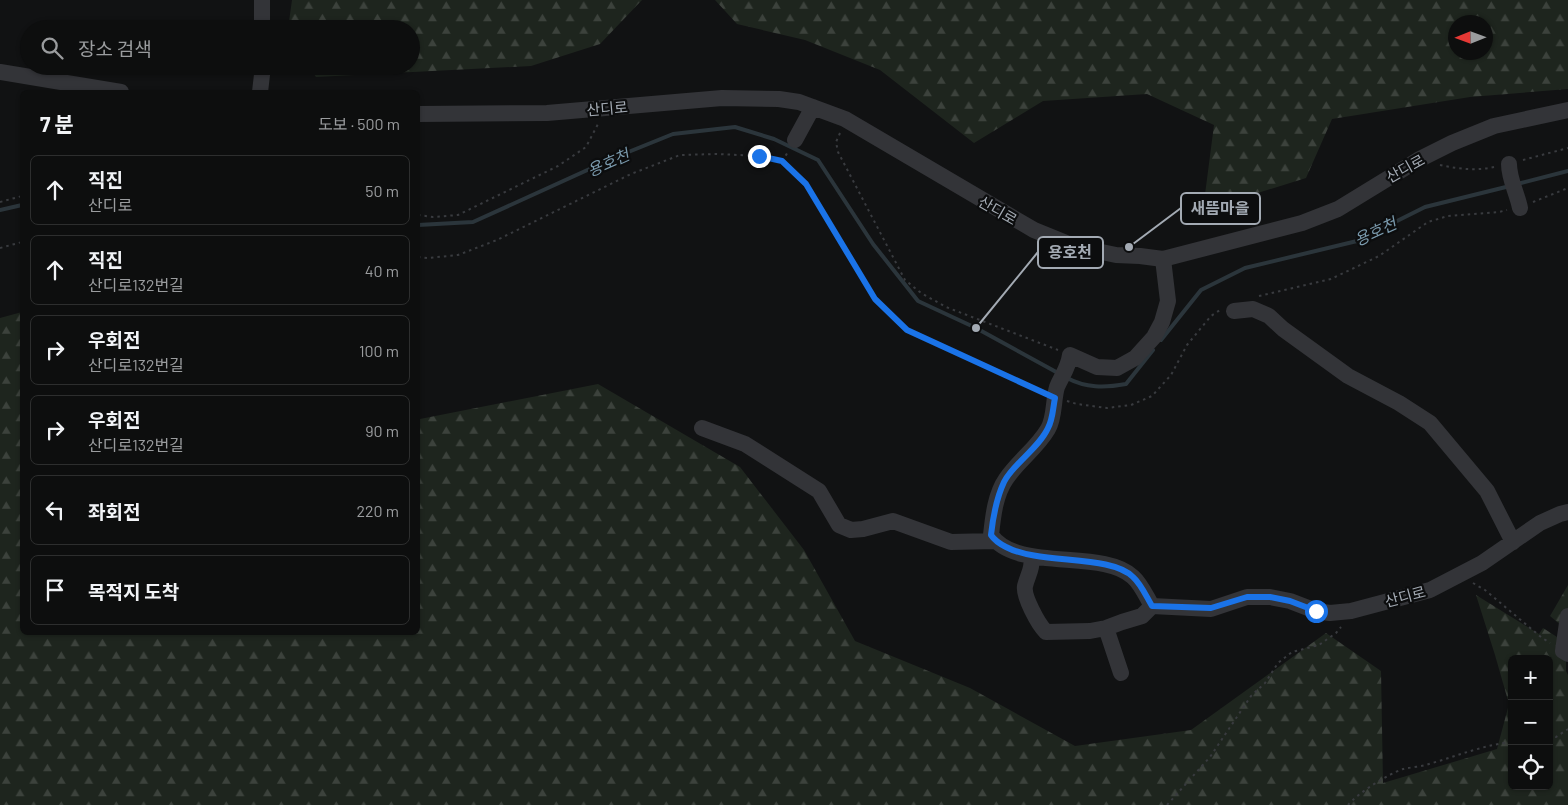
<!DOCTYPE html>
<html lang="ko">
<head>
<meta charset="utf-8">
<style>
	:root { --surface:#0d0e0e; --page:#161717; --text:#f1f3f6; --muted:#9a9c9e; --line:#2d2e2e }
	body { margin:0; font-family:Barlow,"Noto Sans KR",sans-serif; background:var(--page); color:var(--text) }
	.controls { position:absolute; right:15px; bottom:15px; display:grid; overflow:hidden; border-radius:8px; box-shadow:0 1px 4px #0004 }
	.controls button { width:45px; height:45px; display:grid; place-items:center; padding:0; border:0; border-bottom:1px solid var(--line); background:var(--surface); color:var(--text); font:25px sans-serif }
	.compass { position:absolute; left:1448px; top:15px; width:45px; height:45px; border-radius:50%; background:var(--surface); box-shadow:0 1px 4px #0004; rotate:269deg }
	.stop { position:absolute; width:15px; height:15px; margin:-11px; border:4px solid #1a73e8; border-radius:50%; background:#fff }
	.stop.end { background:#1a73e8; border-color:#fff; box-shadow:0 1px 5px #0008 }
	.list { margin:0; padding:0; list-style:none }
	h2 { display:flex; justify-content:space-between; align-items:center; height:65px; margin:0; padding:0 20px; font-size:21px }
	h2 small { font-size:16px; font-weight:400; color:var(--muted) }
	.list li { display:grid; grid-template-columns:32px 1fr auto; gap:15px; align-items:center; box-sizing:border-box; height:70px; margin:0 10px 10px; padding:0 10px; border:1px solid var(--line); border-radius:8px }
	.list b { display:block; font-size:19px; white-space:nowrap }
	.list p { margin:0; font-size:16px; white-space:nowrap; color:var(--muted) }
	.list em { font-size:16px; font-style:normal; color:var(--muted) }
	.icon { flex:none; width:28px; height:28px; fill:none; stroke:currentColor; stroke-width:2; stroke-linecap:round; stroke-linejoin:round }
	.map { position:relative; flex:none; width:1568px; height:805px; overflow:hidden }
	.search { position:absolute; background:var(--surface); box-shadow:0 1px 4px #0004; left:20px; top:20px; width:400px; height:55px; display:flex; align-items:center; gap:12px; box-sizing:border-box; padding:0 18px; border-radius:28px; color:var(--muted); font-size:19px }
	.panel { position:absolute; background:var(--surface); box-shadow:0 1px 4px #0004; left:20px; top:90px; width:400px; height:545px; border-radius:8px }
	.map>svg:first-child { display:block }
</style>
</head>
<body>
<div class="map">
<svg width="1568" height="805" viewBox="0 0 1568 805">
	<defs>
		<pattern id="forest-firs" width="22" height="20" patternUnits="userSpaceOnUse" patternTransform="scale(1.25)"><rect width="22" height="20" fill="#1e251e"/><path d="M5 1l3.5 6h-7zM16 11l3.5 6h-7z" fill="#3c423c"/></pattern>
	</defs>
	<rect width="100%" height="100%" fill="#111213"/>
	<path fill="url(#forest-firs)" fill-rule="evenodd" d="M292,0H642L600,44L531,66L316,77L308,66H411V29H288Z
		M715,0H1568V89L1470,97L1332,119L1306,178L1203,210L1214,125L1147,94L1043,101L974,143L880,70L805,40L737,24ZM1486,22V52H1456V22Z
		M22,312V632H418V417L420,419L598,384L740,467L804,550L855,641L970,688L1075,746L1191,730L1326,633L1381,671L1383,783L1497,749L1509,704L1495,655L1476,595L1539,634L1543,628L1557,637L1566,648V671L1568,675V805H0V318ZM1512,659H1549V786H1512Z
		M1568,585V631L1550,616Z"/>
	<g fill="none" stroke-linecap="round" stroke-linejoin="round">
		<path stroke="#2b353b" stroke-width="4" d="M1517,184L1568,171
			M0,210L22,205
			M418,225L473,222L616,157L673,134L735,127L774,139L818,160L873,244L918,301L976,328L1058,373
			M1161,340L1201,290L1245,268L1357,241L1425,207L1510,186
			M1067,378C1086,388 1104,388 1126,384L1153,350"/>
		<path stroke="#393b3f" stroke-width="2" stroke-dasharray="2.5 4" stroke-linecap="butt" d="M840,133L836,142L838,152L905,280L921,293L946,307L1058,350
			M1523,160L1568,148
			M782,161L788,152
			M1440,165C1458,169 1476,171 1494,167
			M0,202L22,196
			M1533,202L1568,188
			M418,215L433,217L458,215L558,166L586,147L598,124
			M0,248L22,242
			M418,257L428,258L458,255L497,240L631,174L680,155L717,154L759,156L782,161L806,184L875,299L907,331L998,371L1042,392
			M1259,296L1331,279L1379,256L1428,222L1448,216L1499,212L1507,210
			M1067,401L1077,404L1107,408L1131,405L1152,396L1171,375L1187,345L1211,316L1220,310
			M1473,583L1485,590L1541,637L1550,643
			M1549,735L1556,737L1568,729
			M1167,805L1210,757L1251,696L1265,683L1278,663L1292,652L1319,645L1336,633L1341,627
			M1348,805C1358,793 1388,774 1403,769C1411,767 1421,767 1429,764C1457,756 1483,745 1512,742"/>
		<path stroke="#333438" stroke-width="16" d="M262,0V29
			M0,72L121,92
			M260,92L263,66
			M418,114L547,113L722,98L779,99L799,102L845,119L1034,230L1066,243L1097,251L1116,255L1140,256L1163,259L1302,223L1338,209L1418,160L1452,143L1494,126L1568,110
			M795,140L813,107
			M1509,164C1509,179 1517,193 1520,208
			M1163,259L1168,301L1162,322L1154,337L1135,358L1117,368L1097,367L1070,355C1068,369 1062,375 1057,387C1053,400 1055,417 1048,429C1037,448 1018,461 1006,479C995,495 993,517 991,535C1017,573 1103,548 1133,577C1141,584 1146,596 1152,606L1211,609L1247,597H1270L1290,601L1316,611L1330,613L1351,611L1430,590L1482,563L1540,523L1560,514L1568,512
			M1234,311L1253,309L1269,316L1283,329L1348,376L1399,403L1430,423L1487,491L1513,542
			M702,428L745,444L819,491L839,525L851,530L863,529L893,521L951,542L995,541
			M1031,556C1033,569 1028,574 1025,586C1023,596 1038,624 1046,632L1090,631L1106,628L1122,622L1142,616L1152,606
			M1568,616L1563,651L1568,654
			M1106,628L1121,673"/>
	</g>
	<g fill="none" stroke-linecap="round" stroke-linejoin="round">
		<path stroke="#1a73e8" stroke-width="6" d="M759,156L782,161L806,184L875,299L907,330L1055,398C1053,407 1053,419 1048,428C1039,448 1013,464 1004,482C996,499 993,517 991,535C995,541 1000,544 1006,547C1040,565 1110,554 1133,577C1141,584 1146,596 1152,606L1211,608L1247,597H1270L1290,601L1316,611"/>
	</g>
	<g text-anchor="middle" dominant-baseline="central" stroke-width="4.5" stroke-linejoin="round" paint-order="stroke">
		<g font-size="15" fill="#a3aab3" stroke="#0c0d0e">
			<text transform="translate(607 108) rotate(-5)">산디로</text>
			<text transform="translate(1405 168) rotate(-29)">산디로</text>
			<text transform="translate(998 210) rotate(30)">산디로</text>
			<text transform="translate(1405 596) rotate(-15)">산디로</text>
		</g>
		<g font-size="16" font-style="italic" fill="#7b9bae" stroke="#0c0d0e">
			<text transform="translate(608 162) rotate(-24)">용호천</text>
			<text transform="translate(1375 231) rotate(-25)">용호천</text>
		</g>
	</g>
	<path fill="none" stroke="#a3aab3" stroke-width="2" d="M1129 247L1181 208M976 328L1038 252"/>
	<g fill="#a3aab3" stroke="#0c0d0e" stroke-width="2">
		<circle cx="1129" cy="247" r="5"/>
		<circle cx="976" cy="328" r="5"/>
	</g>
	<g fill="#0c0d0e" stroke="#a3aab3" stroke-width="2">
		<rect x="1181" y="193" width="79" height="31" rx="5"/>
		<rect x="1038" y="237" width="65" height="31" rx="5"/>
	</g>
	<g font-size="16" text-anchor="middle" font-weight="bold" fill="#a3aab3">
		<text x="1220" y="214">새뜸마을</text>
		<text x="1070" y="258">용호천</text>
	</g>
</svg>
<div class="controls">
<button>+</button>
<button>−</button>
<button><svg class="icon" aria-label="locate" viewBox="0 0 24 24"><circle cx="12" cy="12" r="6"/><path d="M12 2v4M12 18v4M2 12h4M18 12h4"/></svg></button>
</div>
<svg class="compass" viewBox="-18 -18 36 36"><path d="M0-13l5 13h-10z" fill="#e53935"/><path d="M0 13l5-13h-10z" fill="#9a9c9e"/></svg>
<div class="stop" style="left:1316px;top:611px"></div>
<div class="stop end" style="left:759px;top:156px"></div>
<div class="search"><svg class="icon" aria-label="search" viewBox="0 0 24 24"><circle cx="10" cy="10" r="6"/><path d="M15 15l6 6"/></svg>장소 검색</div>
<section class="panel">
<h2>7 분<small>도보 · 500 m</small></h2>
<ul class="list">
<li><svg class="icon" aria-label="ahead" viewBox="0 0 24 24"><path d="M12 20V5M6 11l6-6 6 6"/></svg><div><b>직진</b><p>산디로</p></div><em>50 m</em></li>
<li><svg class="icon" aria-label="ahead" viewBox="0 0 24 24"><path d="M12 20V5M6 11l6-6 6 6"/></svg><div><b>직진</b><p>산디로132번길</p></div><em>40 m</em></li>
<li><svg class="icon" aria-label="right" viewBox="0 0 24 24"><path d="M7 20v-9h11M14 6l5 5-5 5"/></svg><div><b>우회전</b><p>산디로132번길</p></div><em>100 m</em></li>
<li><svg class="icon" aria-label="right" viewBox="0 0 24 24"><path d="M7 20v-9h11M14 6l5 5-5 5"/></svg><div><b>우회전</b><p>산디로132번길</p></div><em>90 m</em></li>
<li><svg class="icon" aria-label="left" viewBox="0 0 24 24"><path d="M17 20v-9H6M10 6l-5 5 5 5"/></svg><div><b>좌회전</b></div><em>220 m</em></li>
<li><svg class="icon" aria-label="arrive" viewBox="0 0 24 24"><path d="M6 21V4h12l-3 4 3 4H6"/></svg><div><b>목적지 도착</b></div></li>
</ul>
</section>
</div>
</body>
</html>
